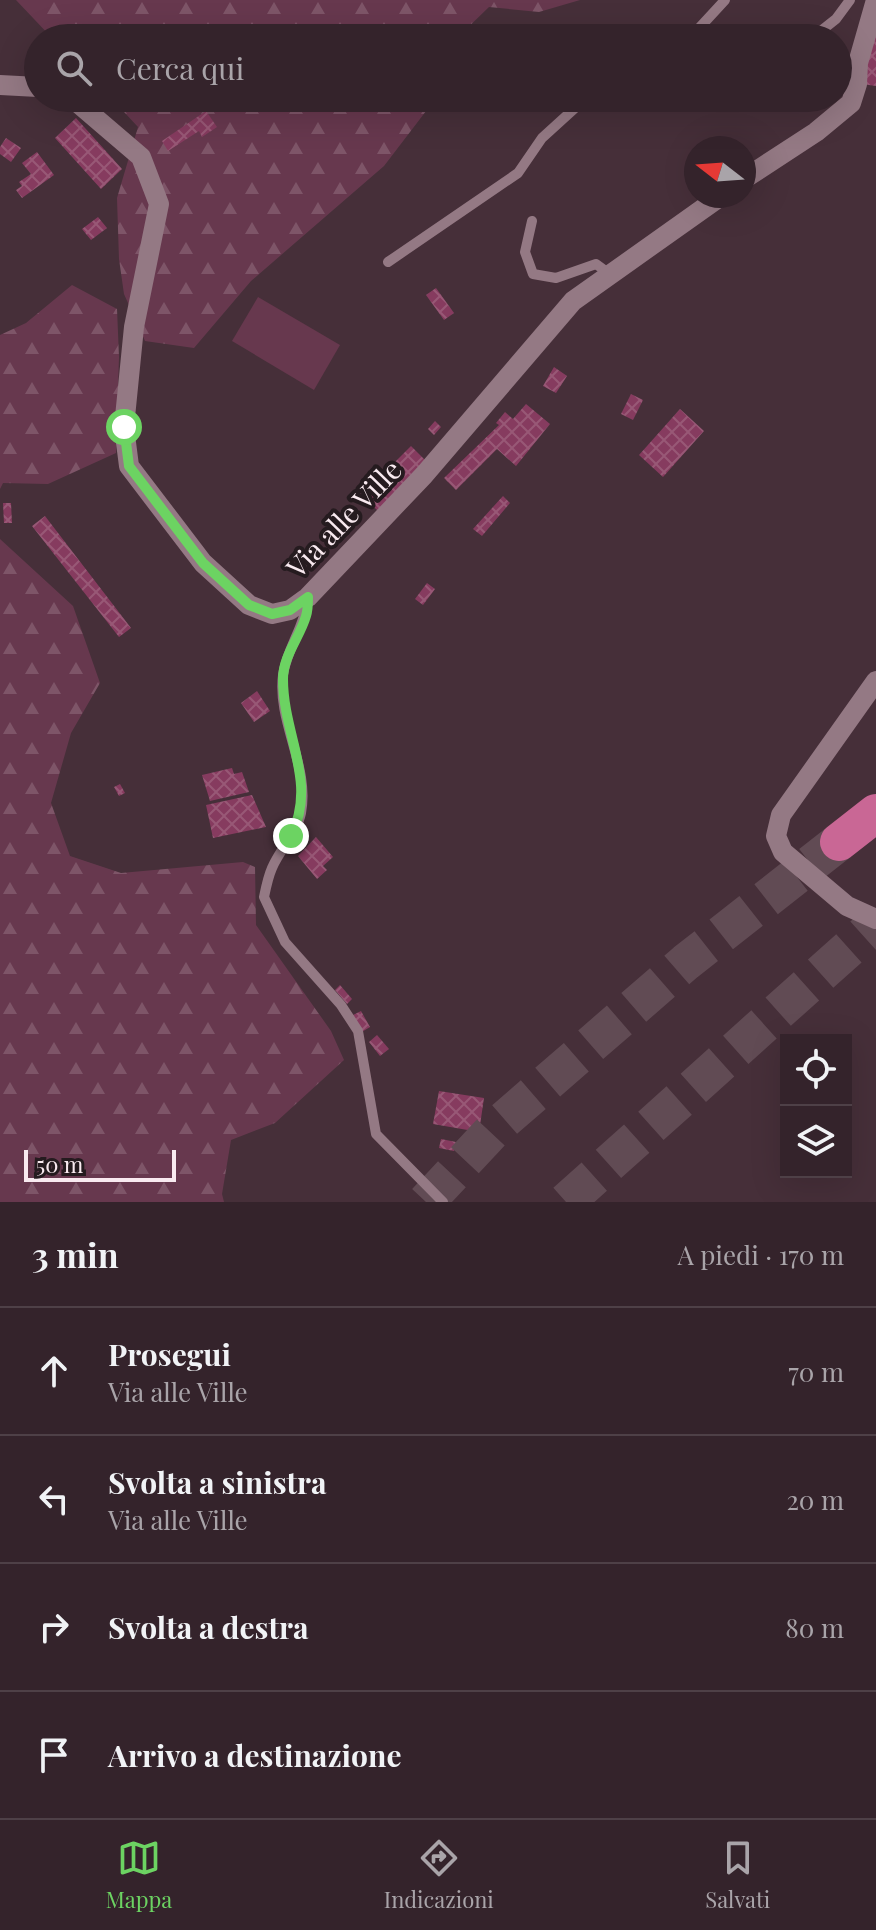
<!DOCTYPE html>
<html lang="it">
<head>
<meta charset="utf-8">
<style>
	:root { --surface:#34232b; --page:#3f2f37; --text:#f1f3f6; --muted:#a9a4a9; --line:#4e4047; --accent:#6cd362 }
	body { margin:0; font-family:"Playfair Display",serif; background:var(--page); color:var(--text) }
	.controls { position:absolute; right:24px; bottom:24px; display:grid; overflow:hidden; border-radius:0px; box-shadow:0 8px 32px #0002 }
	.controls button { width:72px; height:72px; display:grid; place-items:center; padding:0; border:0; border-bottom:2px solid var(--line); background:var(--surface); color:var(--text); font:40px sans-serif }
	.compass { position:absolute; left:684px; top:136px; width:72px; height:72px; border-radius:50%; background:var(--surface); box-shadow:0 8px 32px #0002; rotate:287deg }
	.scale { position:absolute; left:24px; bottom:20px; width:152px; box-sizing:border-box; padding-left:8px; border:4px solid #f9eaf0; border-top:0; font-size:22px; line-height:28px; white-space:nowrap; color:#f9eaf0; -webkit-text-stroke:6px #251b1f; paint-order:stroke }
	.stop { position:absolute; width:24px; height:24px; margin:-18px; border:6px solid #6cd362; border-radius:50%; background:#fff }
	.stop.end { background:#6cd362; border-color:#fff; box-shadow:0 2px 8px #0008 }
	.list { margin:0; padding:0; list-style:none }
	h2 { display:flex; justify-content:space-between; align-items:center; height:104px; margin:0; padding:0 32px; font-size:34px }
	h2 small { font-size:26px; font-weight:400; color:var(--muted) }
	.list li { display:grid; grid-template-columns:52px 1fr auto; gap:24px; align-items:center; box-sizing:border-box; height:128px; padding:0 32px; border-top:2px solid var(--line) }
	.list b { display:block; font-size:30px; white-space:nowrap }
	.list p { margin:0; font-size:26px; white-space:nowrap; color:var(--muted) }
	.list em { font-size:26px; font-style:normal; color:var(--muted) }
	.icon { flex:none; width:44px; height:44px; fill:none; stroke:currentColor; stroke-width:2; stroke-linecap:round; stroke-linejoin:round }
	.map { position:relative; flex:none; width:876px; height:1202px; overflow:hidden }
	.search { position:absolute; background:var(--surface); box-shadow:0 8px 32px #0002; left:24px; right:24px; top:24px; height:88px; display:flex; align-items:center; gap:20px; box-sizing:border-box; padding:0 28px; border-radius:44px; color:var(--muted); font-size:30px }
	.sheet { height:616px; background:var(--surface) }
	nav { display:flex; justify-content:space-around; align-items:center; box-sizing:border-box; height:112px; border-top:2px solid var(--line); background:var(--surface); font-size:22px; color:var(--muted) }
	nav a { display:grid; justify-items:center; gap:4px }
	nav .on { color:var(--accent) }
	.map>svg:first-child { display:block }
</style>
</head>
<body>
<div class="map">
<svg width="876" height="1202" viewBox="0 0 876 1202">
	<defs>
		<pattern id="forest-firs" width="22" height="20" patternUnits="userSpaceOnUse" patternTransform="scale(2)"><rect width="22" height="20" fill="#67384e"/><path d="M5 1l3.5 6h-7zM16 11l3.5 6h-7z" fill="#7e5568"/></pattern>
		<pattern id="building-cross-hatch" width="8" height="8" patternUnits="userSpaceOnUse" patternTransform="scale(2)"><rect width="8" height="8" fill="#863b5f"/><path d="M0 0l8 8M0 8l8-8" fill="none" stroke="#985876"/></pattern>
	</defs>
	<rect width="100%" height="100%" fill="#462f39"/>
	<path fill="#67384e" d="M258,297L340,345L314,390L232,341Z"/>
	<path fill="url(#forest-firs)" d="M16,0H580L539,12L489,7L457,38H52Z
		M111,98H436L384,166L251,281L194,348L145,341L124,294L119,259L117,198L138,127Z
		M72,285L117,309L119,357L116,453L48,484L3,483L0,489V335L26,323Z
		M0,539L73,606L100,683L71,733L51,803L70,856L121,873L243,862L255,867L256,925L331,1031L344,1060L275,1123L231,1140L222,1194L224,1202H0Z"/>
	<path fill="url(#building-cross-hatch)" d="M876,28V86L862,84Z
		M38,51V77L34,76L37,69L32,67Z
		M206,111L217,127L202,137L199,131L168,151L162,141Z
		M76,118L122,169L101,189L55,138Z
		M6,138L21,148L11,162L0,154V147Z
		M37,152L54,175L22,198L16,190L22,186L19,182L31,174L22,163Z
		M98,217L107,228L91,240L82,229Z
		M436,288L454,313L444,320L426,295Z
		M554,367L567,376L556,393L543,386Z
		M631,394L643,400L633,420L621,414Z
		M526,404L550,424L516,466L497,449L456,490L444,478L499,425L496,423L505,412L513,419Z
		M680,409L704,431L663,477L639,455Z
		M435,421L441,427L434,435L428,429Z
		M411,446L429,464L380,513L362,495Z
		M503,496L510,503L482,536L473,529Z
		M3,503H11L12,523H4Z
		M45,516L131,628L119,637L32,526Z
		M427,583L435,589L423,605L415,599Z
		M257,691L270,711L254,722L241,703Z
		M232,768L234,774L242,772L249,792L210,801L202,775Z
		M120,784L125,793L119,796L114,787Z
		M252,795L266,827L213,838L206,805Z
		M316,837L333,857L323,866L327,870L317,879L298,856Z
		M340,985L352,999L347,1004L335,990Z
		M361,1011L370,1027L360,1033L351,1016Z
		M377,1035L389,1049L380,1056L369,1042Z
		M439,1091L484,1098L479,1132L433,1124Z
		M441,1139L456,1142L454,1151L439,1148Z"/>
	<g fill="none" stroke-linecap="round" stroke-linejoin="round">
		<path stroke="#614b54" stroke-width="38" stroke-dasharray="38 19" stroke-linecap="butt" d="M426,1202L496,1127L686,962L839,842
			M566,1202L876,924"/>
		<path stroke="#947984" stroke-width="10" d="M690,38L725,0
			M812,38L836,19L850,0
			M532,221L525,252L533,274L556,278L596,264L611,275
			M388,262L518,173L542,138L586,98
			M308,599C305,626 287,648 283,675C277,722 310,766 301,813C297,833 280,849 272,868C268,877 266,887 264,897L285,942L341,1005L358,1031L376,1134L443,1202"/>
		<path stroke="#947984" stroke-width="20" d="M0,85L38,87
			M72,98L141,157L159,204L134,327L124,427L129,466L203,563L249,605L272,614L290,610L308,597L424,475L573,301L721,196
			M744,179L816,132L851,103L857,84L858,63L876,0
			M876,681L781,815L776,836L783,852L847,906L876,919"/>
		<path stroke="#c96795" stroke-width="38" d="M839,842L876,813"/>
	</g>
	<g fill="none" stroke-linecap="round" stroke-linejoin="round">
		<path stroke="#6cd362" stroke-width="10" d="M124,427L129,466L203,563L249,605L272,614L290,610L308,597C308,603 308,610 306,616C300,637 283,656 283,679C283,736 318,782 291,836"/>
	</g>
	<g text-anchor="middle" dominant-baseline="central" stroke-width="8" stroke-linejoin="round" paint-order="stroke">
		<g font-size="28" fill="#f9eaf0" stroke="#251b1f">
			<text transform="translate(343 518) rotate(-46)">Via alle Ville</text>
		</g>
	</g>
</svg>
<div class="controls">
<button><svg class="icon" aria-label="locate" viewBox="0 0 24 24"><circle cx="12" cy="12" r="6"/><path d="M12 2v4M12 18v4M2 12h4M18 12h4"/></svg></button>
<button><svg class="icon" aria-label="layers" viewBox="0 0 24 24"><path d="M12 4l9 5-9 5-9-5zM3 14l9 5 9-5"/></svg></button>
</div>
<svg class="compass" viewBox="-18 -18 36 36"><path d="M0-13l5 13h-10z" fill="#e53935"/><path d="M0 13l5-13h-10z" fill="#a9a4a9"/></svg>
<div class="scale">50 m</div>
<div class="stop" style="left:124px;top:427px"></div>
<div class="stop end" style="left:291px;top:836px"></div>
<div class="search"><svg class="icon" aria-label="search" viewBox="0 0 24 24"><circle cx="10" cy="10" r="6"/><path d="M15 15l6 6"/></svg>Cerca qui</div>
</div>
<section class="sheet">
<h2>3 min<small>A piedi · 170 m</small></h2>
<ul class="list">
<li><svg class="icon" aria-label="ahead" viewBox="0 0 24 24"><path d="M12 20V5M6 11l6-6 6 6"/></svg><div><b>Prosegui</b><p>Via alle Ville</p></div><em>70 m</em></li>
<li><svg class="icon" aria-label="left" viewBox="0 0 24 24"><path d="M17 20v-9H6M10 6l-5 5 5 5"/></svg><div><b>Svolta a sinistra</b><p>Via alle Ville</p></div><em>20 m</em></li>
<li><svg class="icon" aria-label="right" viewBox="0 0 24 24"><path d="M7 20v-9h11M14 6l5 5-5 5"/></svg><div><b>Svolta a destra</b></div><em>80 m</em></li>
<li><svg class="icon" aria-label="arrive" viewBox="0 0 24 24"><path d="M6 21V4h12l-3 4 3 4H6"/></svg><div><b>Arrivo a destinazione</b></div></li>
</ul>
</section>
<nav>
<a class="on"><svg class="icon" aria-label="map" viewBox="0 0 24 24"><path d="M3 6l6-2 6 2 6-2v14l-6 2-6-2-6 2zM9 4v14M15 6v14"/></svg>Mappa</a>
<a><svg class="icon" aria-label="directions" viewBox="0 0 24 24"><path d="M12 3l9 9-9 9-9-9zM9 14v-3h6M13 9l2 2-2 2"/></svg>Indicazioni</a>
<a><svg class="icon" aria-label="saved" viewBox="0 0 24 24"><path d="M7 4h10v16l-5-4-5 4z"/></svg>Salvati</a>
</nav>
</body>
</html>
